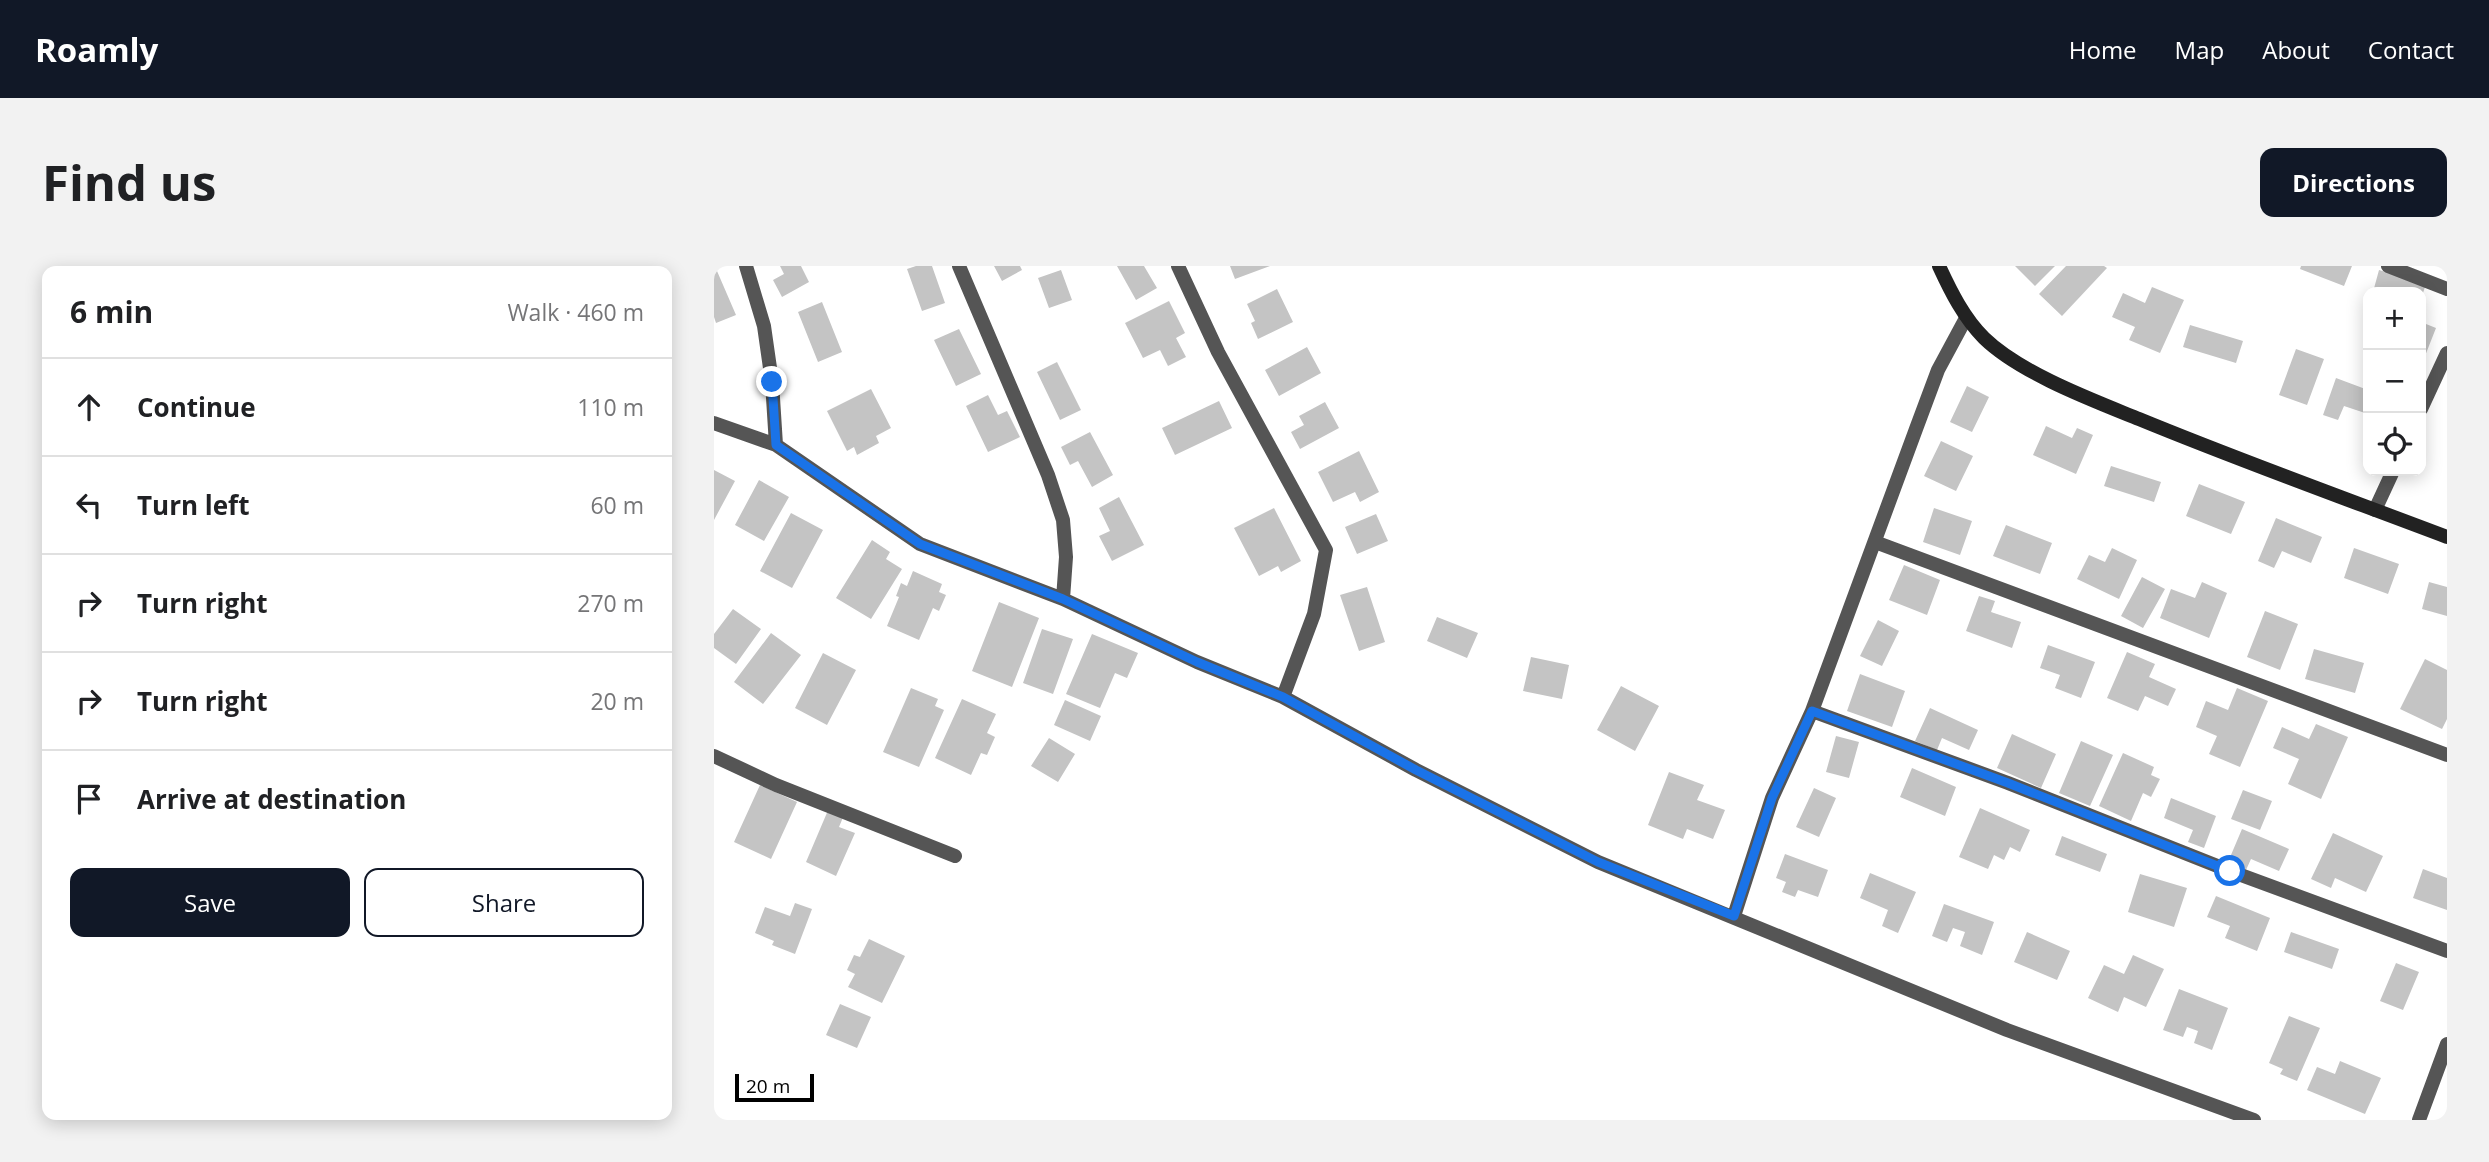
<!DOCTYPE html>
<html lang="en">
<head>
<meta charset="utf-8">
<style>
	:root { --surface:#fff; --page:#f2f2f2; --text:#202124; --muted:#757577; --line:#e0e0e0; --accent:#111827 }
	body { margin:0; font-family:"Open Sans",sans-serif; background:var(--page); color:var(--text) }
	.controls { position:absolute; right:21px; top:21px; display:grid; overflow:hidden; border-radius:14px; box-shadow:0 4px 18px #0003 }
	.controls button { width:63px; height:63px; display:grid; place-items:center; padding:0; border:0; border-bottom:2px solid var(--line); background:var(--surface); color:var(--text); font:35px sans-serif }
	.scale { position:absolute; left:21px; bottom:18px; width:79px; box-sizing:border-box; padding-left:7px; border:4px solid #000; border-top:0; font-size:19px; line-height:24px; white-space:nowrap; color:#000; -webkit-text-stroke:5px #fff; paint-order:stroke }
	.stop { position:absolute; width:21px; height:21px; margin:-16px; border:5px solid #1a73e8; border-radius:50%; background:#fff }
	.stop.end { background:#1a73e8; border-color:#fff; box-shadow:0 2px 7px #0008 }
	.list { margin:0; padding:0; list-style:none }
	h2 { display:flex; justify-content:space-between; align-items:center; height:91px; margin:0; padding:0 28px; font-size:30px }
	h2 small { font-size:23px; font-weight:400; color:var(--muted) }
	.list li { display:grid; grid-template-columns:46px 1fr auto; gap:21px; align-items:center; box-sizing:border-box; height:98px; padding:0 28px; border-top:2px solid var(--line) }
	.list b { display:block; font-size:26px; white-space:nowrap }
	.list em { font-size:23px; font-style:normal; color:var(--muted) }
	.actions { display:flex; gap:14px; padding:21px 28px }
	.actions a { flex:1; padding:16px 0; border:2px solid var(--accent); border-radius:14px; text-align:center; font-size:24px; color:var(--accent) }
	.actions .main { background:var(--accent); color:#fff }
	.icon { flex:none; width:38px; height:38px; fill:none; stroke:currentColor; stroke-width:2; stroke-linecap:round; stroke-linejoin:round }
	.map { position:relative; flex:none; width:1733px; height:854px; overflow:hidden; border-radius:14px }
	header { display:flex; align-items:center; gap:42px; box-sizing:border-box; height:98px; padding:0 35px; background:var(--accent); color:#fff }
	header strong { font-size:33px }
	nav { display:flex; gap:38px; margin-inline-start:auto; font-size:24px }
	.intro { display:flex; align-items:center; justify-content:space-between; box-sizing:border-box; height:168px; padding:0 42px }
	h1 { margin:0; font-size:49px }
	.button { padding:18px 32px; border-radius:14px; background:var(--accent); color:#fff; font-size:24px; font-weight:700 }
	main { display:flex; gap:42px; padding:0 42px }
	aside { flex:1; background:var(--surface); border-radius:14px; box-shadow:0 4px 18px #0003 }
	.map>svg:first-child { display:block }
</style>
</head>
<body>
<header>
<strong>Roamly</strong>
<nav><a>Home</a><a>Map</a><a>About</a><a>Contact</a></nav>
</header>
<div class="intro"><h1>Find us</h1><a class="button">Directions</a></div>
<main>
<aside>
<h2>6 min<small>Walk · 460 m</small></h2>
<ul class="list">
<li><svg class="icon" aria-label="ahead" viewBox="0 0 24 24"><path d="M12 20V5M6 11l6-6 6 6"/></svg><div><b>Continue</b></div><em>110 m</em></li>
<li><svg class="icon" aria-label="left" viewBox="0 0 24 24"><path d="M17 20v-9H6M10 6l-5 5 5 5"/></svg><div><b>Turn left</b></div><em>60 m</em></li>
<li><svg class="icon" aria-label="right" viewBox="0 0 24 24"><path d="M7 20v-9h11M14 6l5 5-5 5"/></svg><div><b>Turn right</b></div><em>270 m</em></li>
<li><svg class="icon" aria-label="right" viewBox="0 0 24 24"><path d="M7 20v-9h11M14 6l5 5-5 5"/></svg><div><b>Turn right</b></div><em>20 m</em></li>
<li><svg class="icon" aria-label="arrive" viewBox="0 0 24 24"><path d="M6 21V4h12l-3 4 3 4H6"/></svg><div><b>Arrive at destination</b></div></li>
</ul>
<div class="actions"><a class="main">Save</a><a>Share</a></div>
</aside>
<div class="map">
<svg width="1733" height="854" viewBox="0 0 1733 854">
	<rect width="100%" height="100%" fill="#fff"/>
	<path fill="#c4c4c4" d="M66,0H87L95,16L68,31L59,14L70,8Z
		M202,0H218L231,37L208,45L193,3Z
		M280,0H306L308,4L288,15Z
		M403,0H430L443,22L422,34Z
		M516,0H556L521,13Z
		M1301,0H1341L1321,20Z
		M1352,0H1390L1393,2L1348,50L1325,28Z
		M1587,0H1638L1630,20L1586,3Z
		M347,4L358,34L335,42L324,12Z
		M1665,4L1712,18L1707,33V26H1659Z
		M3,5L22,49L2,57L0,51V6Z
		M1438,21L1470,34L1446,87L1415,74L1421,61L1398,51L1409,27L1431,37Z
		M563,23L579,56L544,73L537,57L541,55L533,38Z
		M455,35L471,67L462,72L472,91L454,100L446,84L429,92L411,57Z
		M108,36L128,86L104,96L84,46Z
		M1707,56L1722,62L1711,90L1707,88Z
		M1476,59L1529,75L1522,97L1469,81Z
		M245,63L267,108L242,120L220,74Z
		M593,81L607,107L565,130L551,104Z
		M1582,83L1610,93L1593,139L1565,129Z
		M343,96L367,144L346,154L323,106Z
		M1622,112L1654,124V148L1630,140L1624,154L1609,149Z
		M1253,120L1275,131L1258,166L1236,156Z
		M157,123L177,162L162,170L165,177L143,189L140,181L133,185L113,145Z
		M274,129L284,149L293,145L306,171L274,186L252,140Z
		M505,135L518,162L461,189L448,162Z
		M611,136L625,162L586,183L577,166L590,159L585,150Z
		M1332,160L1358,172L1363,162L1379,169L1362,208L1319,189Z
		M376,166L399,209L378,221L364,195L356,199L347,181Z
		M1227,175L1259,190L1242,225L1210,210Z
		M645,185L665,226L646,236L641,226L619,236L604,206Z
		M1397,200L1447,216L1440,236L1390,220Z
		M0,204L21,215L0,254Z
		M45,214L75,231L50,275L21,259Z
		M1485,218L1531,236L1517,268L1472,250Z
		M405,231L430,279L398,295L385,270L396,265L385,242Z
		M560,242L587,295L567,306L564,300L545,310L520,262Z
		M1220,242L1258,255L1246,289L1209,276Z
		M77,247L109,264L78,322L46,305Z
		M662,248L674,275L643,288L631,261Z
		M1562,252L1608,271L1597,297L1568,285L1560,302L1544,295Z
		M1292,259L1338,277L1326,308L1279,290Z
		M158,274L176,286L172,293L188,303L157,353L122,332Z
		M1398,282L1423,294L1405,333L1363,313L1375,289L1391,296Z
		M1640,282L1685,298L1674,328L1630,312Z
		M1190,299L1226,314L1213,349L1175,334Z
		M199,305L228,318L225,326L232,329L225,345L219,342L205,374L173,360L185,331L182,330L187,317L193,320Z
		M1428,311L1451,323L1429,362L1407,350Z
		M1488,316L1513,327L1495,372L1446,352L1457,323L1481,332Z
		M1715,316L1733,321V350L1708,343Z
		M653,321L671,376L645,385L626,329Z
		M1265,330L1281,335L1277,346L1307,356L1298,382L1252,365Z
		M285,336L325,352L298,421L258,405Z
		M19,343L47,363L22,398L0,382V368Z
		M1551,345L1584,358L1566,404L1533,391Z
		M723,351L764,367L753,392L713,375Z
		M1164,354L1185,365L1168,400L1146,390Z
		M328,363L359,373L339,428L309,417Z
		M57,367L87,389L49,438L20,416Z
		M378,368L424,387L413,412L401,407L386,442L352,428Z
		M1334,379L1381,396L1367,432L1341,422L1346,409L1326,402Z
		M1600,383L1650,397L1641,427L1591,413Z
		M1413,386L1441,398L1435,411L1462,423L1454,440L1431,430L1424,445L1393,432Z
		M109,387L142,404L113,459L81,442Z
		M817,391L855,399L848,433L809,425Z
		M1711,393L1733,404V453L1728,463L1686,443Z
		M1146,408L1191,425L1178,461L1133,445Z
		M907,420L945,440L921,485L883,464Z
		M197,422L224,433L221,440L230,444L205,501L169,486Z
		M1523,422L1554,435L1526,501L1495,488L1503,470L1482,461L1492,435L1514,444Z
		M248,433L282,448L273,467L281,471L273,489L267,487L257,509L221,492Z
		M351,434L387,450L376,475L340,459Z
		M1216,442L1264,464L1255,484L1228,472L1223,484L1201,475Z
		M1602,458L1634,471L1607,533L1574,518L1585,493L1559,482L1568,461L1595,473Z
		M1298,468L1342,488L1327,522L1283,502Z
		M1122,470L1145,476L1135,512L1112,506Z
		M335,472L361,488L344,516L317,500Z
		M1367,475L1399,489L1376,540L1345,527Z
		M1409,487L1440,501L1437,509L1446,513L1437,531L1429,527L1417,555L1385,540Z
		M1198,502L1242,521L1231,550L1186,531Z
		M955,506L990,519L983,534L1011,544L999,573L973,563L969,573L934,559Z
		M46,519L83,536L57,593L20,576Z
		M1100,522L1122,532L1105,571L1082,561Z
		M1529,524L1558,535L1546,564L1517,553Z
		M1457,532L1502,550L1490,582L1474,576L1479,564L1450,552Z
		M115,542L130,549L125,561L141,567L122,610L92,596Z
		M1266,542L1316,564L1306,586L1296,581L1290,594L1280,589L1274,603L1245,591Z
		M1528,563L1575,583L1565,605L1537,593L1532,604L1514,596Z
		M1619,567L1669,590L1652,626L1621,612L1617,622L1597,613Z
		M1348,570L1393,588L1386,606L1341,589Z
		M1071,588L1114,604L1104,631L1084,624L1081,631L1068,626L1072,616L1062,612Z
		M1709,603L1733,612V644L1699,632Z
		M1156,607L1202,626L1184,667L1168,660L1174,644L1146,632Z
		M1426,608L1473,622L1460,661L1414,646Z
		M1502,630L1556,652L1543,685L1511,672L1516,660L1493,651Z
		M81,637L98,643L81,688L58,679L60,675L41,667L51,641L76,650Z
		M1230,638L1280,656L1268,689L1246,680L1251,666L1239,662L1233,676L1218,670Z
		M1313,666L1356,685L1343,714L1300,696Z
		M1577,666L1625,683L1618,703L1570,686Z
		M155,673L191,690L168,737L134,721L141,708L133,704L140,689L146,691Z
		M1419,689L1450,703L1432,741L1410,731L1404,746L1374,732L1390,699L1410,708Z
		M1682,697L1705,706L1689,744L1666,735Z
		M1465,723L1514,742L1498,784L1480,777L1484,765L1473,761L1469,771L1449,764Z
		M126,738L157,751L143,782L112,769Z
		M1575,750L1606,762L1583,815L1566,808L1569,803L1555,797Z
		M1626,795L1667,812L1651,848L1593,824L1603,801L1621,808Z"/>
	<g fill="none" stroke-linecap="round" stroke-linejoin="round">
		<path stroke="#555" stroke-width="14" d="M32,0L50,60L58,116L62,179
			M245,0L334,209L349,254L352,291L349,333
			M464,0L504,86L612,284L600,348L569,431
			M1674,0L1733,23
			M1707,143L1733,87
			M0,157L62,179L206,278L349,333L483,396L569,431L702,504L884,596L1293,764L1540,854
			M1661,244L1679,205
			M1161,276L1733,489
			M1098,445L1294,517L1516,605L1733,685
			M0,490L62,519L241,590
			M1020,650L1058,532L1098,445L1202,163L1224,104L1252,52
			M1705,854L1733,778"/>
		<path stroke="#222" stroke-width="14" d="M1225,0C1237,26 1250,52 1270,72C1306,107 1378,134 1425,153C1527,195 1630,232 1733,271"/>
	</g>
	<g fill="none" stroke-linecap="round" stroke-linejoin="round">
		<path stroke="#1a73e8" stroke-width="9" d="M58,116L62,179L206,278L349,333L483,396L569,431L702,504L884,596L1020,650L1058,532L1098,445L1294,517L1516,605"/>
	</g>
</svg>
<div class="controls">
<button>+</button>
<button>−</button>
<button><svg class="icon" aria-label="locate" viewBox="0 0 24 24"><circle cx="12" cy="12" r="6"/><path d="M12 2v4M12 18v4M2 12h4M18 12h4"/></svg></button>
</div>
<div class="scale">20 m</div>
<div class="stop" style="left:1516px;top:605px"></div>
<div class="stop end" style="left:58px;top:116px"></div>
</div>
</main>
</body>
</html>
